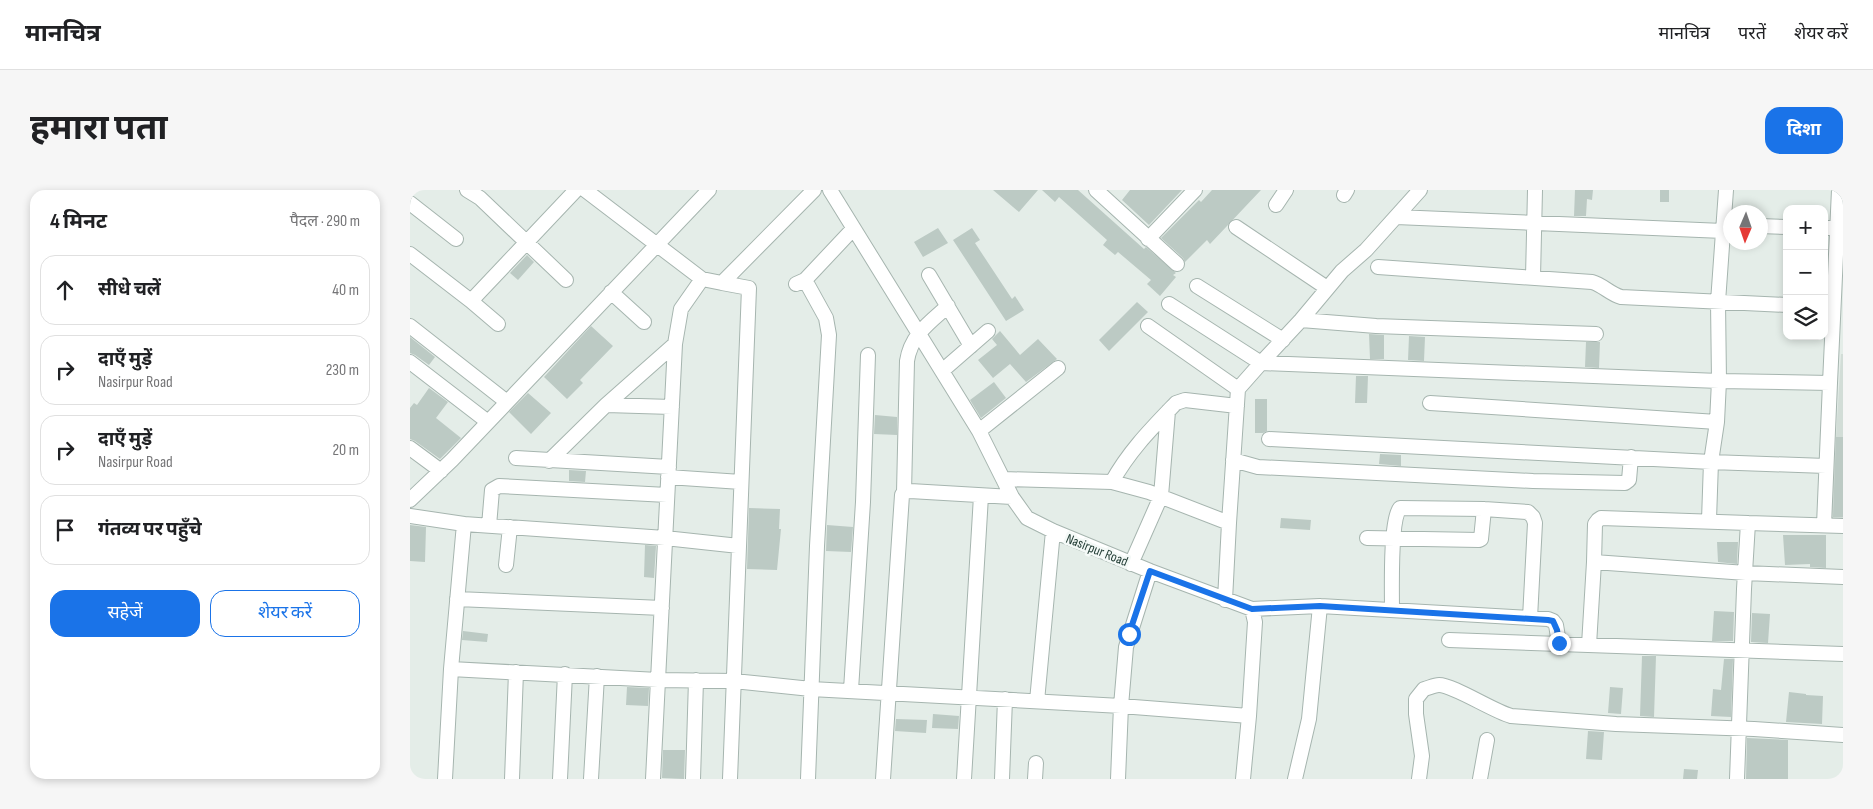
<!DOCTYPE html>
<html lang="hi">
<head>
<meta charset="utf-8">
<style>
	:root { --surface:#fff; --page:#f6f6f6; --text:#202124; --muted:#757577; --line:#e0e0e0; --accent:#1a73e8 }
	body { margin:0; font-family:"Sofia Sans Condensed","Noto Sans Devanagari",sans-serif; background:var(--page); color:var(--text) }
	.controls { position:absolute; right:15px; top:15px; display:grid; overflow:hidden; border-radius:10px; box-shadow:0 2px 8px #0003 }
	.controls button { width:45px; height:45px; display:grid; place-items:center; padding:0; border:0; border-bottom:1px solid var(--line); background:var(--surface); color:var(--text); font:25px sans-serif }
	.compass { position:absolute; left:1313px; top:15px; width:45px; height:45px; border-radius:50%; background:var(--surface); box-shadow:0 2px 8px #0003; rotate:182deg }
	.stop { position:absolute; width:15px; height:15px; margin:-11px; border:4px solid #1a73e8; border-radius:50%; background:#fff }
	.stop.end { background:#1a73e8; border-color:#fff; box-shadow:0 1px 5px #0008 }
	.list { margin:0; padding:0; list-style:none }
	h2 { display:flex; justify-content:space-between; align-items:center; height:65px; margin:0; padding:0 20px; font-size:21px }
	h2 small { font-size:16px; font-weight:400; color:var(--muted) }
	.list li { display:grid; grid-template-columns:32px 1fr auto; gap:15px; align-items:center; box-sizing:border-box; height:70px; margin:0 10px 10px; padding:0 10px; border:1px solid var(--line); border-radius:15px }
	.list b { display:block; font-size:19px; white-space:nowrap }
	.list p { margin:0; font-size:16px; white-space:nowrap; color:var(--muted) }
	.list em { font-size:16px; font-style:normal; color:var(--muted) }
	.actions { display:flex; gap:10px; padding:15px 20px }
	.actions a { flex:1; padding:11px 0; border:1px solid var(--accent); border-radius:15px; text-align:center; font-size:18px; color:var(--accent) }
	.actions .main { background:var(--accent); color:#fff }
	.icon { flex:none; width:28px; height:28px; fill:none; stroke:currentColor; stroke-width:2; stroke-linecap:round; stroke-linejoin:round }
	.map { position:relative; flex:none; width:1433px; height:589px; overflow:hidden; border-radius:15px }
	header { display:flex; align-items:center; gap:30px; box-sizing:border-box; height:70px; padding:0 25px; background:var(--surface); border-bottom:1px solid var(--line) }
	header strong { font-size:24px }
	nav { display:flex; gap:28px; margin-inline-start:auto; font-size:18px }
	.intro { display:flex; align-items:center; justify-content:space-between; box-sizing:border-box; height:120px; padding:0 30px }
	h1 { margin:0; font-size:35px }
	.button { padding:12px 22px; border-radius:15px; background:var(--accent); color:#fff; font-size:18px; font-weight:700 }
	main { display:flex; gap:30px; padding:0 30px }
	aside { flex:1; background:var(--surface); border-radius:15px; box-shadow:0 2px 8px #0003 }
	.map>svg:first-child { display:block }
</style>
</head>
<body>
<header>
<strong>मानचित्र</strong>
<nav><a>मानचित्र</a><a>परतें</a><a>शेयर करें</a></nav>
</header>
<div class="intro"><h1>हमारा पता</h1><a class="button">दिशा</a></div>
<main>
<aside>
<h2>4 मिनट<small>पैदल · 290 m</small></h2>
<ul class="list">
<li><svg class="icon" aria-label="ahead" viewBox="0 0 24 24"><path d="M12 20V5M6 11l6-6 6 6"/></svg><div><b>सीधे चलें</b></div><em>40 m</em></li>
<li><svg class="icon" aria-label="right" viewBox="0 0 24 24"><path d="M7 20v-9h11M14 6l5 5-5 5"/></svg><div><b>दाएँ मुड़ें</b><p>Nasirpur Road</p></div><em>230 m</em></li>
<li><svg class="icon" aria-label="right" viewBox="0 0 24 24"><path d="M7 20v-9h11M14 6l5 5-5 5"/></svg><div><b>दाएँ मुड़ें</b><p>Nasirpur Road</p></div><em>20 m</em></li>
<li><svg class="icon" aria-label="arrive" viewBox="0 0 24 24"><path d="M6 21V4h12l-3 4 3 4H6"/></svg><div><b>गंतव्य पर पहुँचे</b></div></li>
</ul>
<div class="actions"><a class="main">सहेजें</a><a>शेयर करें</a></div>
</aside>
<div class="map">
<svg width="1433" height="589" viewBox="0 0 1433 589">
	<rect width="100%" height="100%" fill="#e4ede8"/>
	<path fill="#d2ddd7" d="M1431,164H1433V330H1421Z"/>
	<path fill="#bccac4" d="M583,0H628L609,22Z
		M632,0H668L734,59L736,57L766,83L763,85L766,87L750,106L737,94L741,90L708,62L705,65L693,55L697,50L649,7L645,12Z
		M720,0H772L739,35L712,10Z
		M802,0H851L800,54L797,50L775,72L773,68L751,48L789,10L791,12Z
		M1165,0H1183L1182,10L1177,9L1176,26H1164Z
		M1250,0H1259V12H1250Z
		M528,38L538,53L513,67L504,52Z
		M562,38L570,50L565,53L602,109L605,106L614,120L596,131L543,50Z
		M117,65L124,72L108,90L100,83Z
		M727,112L738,122L699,161L689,150Z
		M181,136L203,156L170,190L173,193L157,209L134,187Z
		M590,141L610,165L628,149L647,169L616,192L600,174L583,188L568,170L587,155L582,149Z
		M959,144L974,145V169H960Z
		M999,146L1015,147L1014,171L998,170Z
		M0,147L25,167L19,175L5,165L0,163Z
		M1176,152H1190L1189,178L1175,177Z
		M946,186H958L957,213H945Z
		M584,192L596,208L571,228L560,210Z
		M19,198L38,212L26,228L51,248L30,269L5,251L0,249V218L4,213L7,215Z
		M118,203L141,223L121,244L99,222Z
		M845,209H857V241L853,243H845Z
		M465,225L487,227V245L464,244Z
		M1426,247H1433V327H1423Z
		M970,264L991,265V276L969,274Z
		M159,280L176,281L175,292L159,291Z
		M339,318L370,319L369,339H371L367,380L337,379Z
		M871,328L901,330L900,340L870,338Z
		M0,335L16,337L15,372L0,371Z
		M417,335L443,337L441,362L416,361Z
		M1373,345H1416V378L1400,377V374L1375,375Z
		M1307,352H1328L1327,374L1308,372Z
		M235,355L246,356L244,388L234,387Z
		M1304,421L1324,422L1323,451H1302Z
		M1342,423L1360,424L1358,453L1341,452Z
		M53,441L78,444L77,452L52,450Z
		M1232,466H1246L1244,527L1230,526Z
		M1314,469H1323L1321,527L1301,526L1303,499L1311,500Z
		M217,497L239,498L238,516L216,515Z
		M1200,497L1213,498L1211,524L1198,523Z
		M1379,502L1396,504V505L1413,506L1412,534L1376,532Z
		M523,524L549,526L548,539L522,538Z
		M486,529L517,530L516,543L485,541Z
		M1178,541L1194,542L1192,570L1176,569Z
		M1337,548L1378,550V589H1336Z
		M253,560H275L274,589L252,588Z
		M1274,579L1288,580L1287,589H1273Z"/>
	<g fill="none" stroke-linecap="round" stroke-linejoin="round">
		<defs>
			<path id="minor" d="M57,0L70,8L156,90
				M175,0L292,89L312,93L404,0
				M420,0L569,241L602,307L617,328L643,341L740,381L842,419L910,416L1138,429L1143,431L1146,435L1149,453
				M686,0L767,74
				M1010,0L956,60L932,81L891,130L851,173L1309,191L1307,232L1301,272L1299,330
				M1316,0L1308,112L1309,191L1420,193L1429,0
				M934,5L937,0
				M0,13L46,49
				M866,15L876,0
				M986,27L1313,41
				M1350,36L1377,37
				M826,37L917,98
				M1414,38H1427
				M738,49L785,0
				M0,64L61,111
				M968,77L1182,92C1193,95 1200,104 1211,107L1377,115
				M519,85L561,156
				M1123,87L1125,0
				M395,90L416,128L419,145L407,356L398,589
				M312,93L339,98L320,589
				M386,94L395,90L443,39
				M787,96L873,150
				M201,102L234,132
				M891,130L966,136L1186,144
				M88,134L61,111L166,0
				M0,136L97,212
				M738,136L828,199L851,173L759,114
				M0,172L78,232
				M532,181L578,141
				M1020,213L1307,232
				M196,215L262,217
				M569,241L648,178
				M859,249L1301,272L1416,276
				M0,258L31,281
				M106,268L259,277
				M823,270L848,277L1123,291L1215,293L1219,290L1221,267
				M139,271L196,215L265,154
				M258,287L331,292
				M593,289L702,292L739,302L819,333L828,199
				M702,292C719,261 742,238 766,213L775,210L827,216
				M494,302L497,171C501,145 519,133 538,116
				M0,310L42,270L299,0
				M0,326L54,334L41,479
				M1338,333L1433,336
				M54,334L255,348L329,356
				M1414,335L1420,193
				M79,336L82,300L89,296L257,305
				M957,348L1069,350L1071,349L1074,319
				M721,374L751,306L758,221
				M96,375L100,337
				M47,409L252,418
				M815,410L819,333
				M982,420C982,401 980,330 990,318L1074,319L1118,322L1123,327L1125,333L1120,428
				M1039,450L1433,464
				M1179,455L1184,372
				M441,500L453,312L458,165
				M627,511L643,341
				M35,589L41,479L248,490L324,491L401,499L711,516L839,526
				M102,589L106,482
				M150,589L155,484
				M181,589L187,486
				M243,589L265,154L271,119L292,89
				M283,589L286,490
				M473,589L492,305L494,302L500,301L602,307
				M554,589L571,306
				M592,589L595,509
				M625,589L626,573
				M708,589L711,516L716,457L740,381
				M833,589L839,526L845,432L842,419
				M885,589L899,529L910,416
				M1009,589L1012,566L1006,524V509L1014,499C1019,498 1024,495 1029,495C1043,495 1083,521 1101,526L1206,534L1344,539L1433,545
				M1070,589L1077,550
				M1327,589L1334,399L1338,333L1191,328L1188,330L1185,334L1184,372L1336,383L1433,387"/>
		</defs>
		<use href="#minor" stroke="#a6b5af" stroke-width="16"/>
		<use href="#minor" stroke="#fff" stroke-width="14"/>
	</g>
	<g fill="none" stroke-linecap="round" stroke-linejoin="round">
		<path stroke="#1a73e8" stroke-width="6" d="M719,444L740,381L842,419L910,416L1138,430L1143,431L1147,440L1149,453"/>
	</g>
	<g text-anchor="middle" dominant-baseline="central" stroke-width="5" stroke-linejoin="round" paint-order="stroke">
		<g font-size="14" fill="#233e36" stroke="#f4f9f7">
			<text transform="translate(687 360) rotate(22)">Nasirpur Road</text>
		</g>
	</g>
</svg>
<div class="controls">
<button>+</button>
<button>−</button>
<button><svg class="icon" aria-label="layers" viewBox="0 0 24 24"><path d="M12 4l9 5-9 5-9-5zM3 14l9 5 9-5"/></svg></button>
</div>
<svg class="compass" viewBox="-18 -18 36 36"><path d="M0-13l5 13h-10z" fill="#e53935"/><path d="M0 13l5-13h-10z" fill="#757577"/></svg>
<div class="stop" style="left:719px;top:444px"></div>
<div class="stop end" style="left:1149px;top:453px"></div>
</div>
</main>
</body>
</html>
